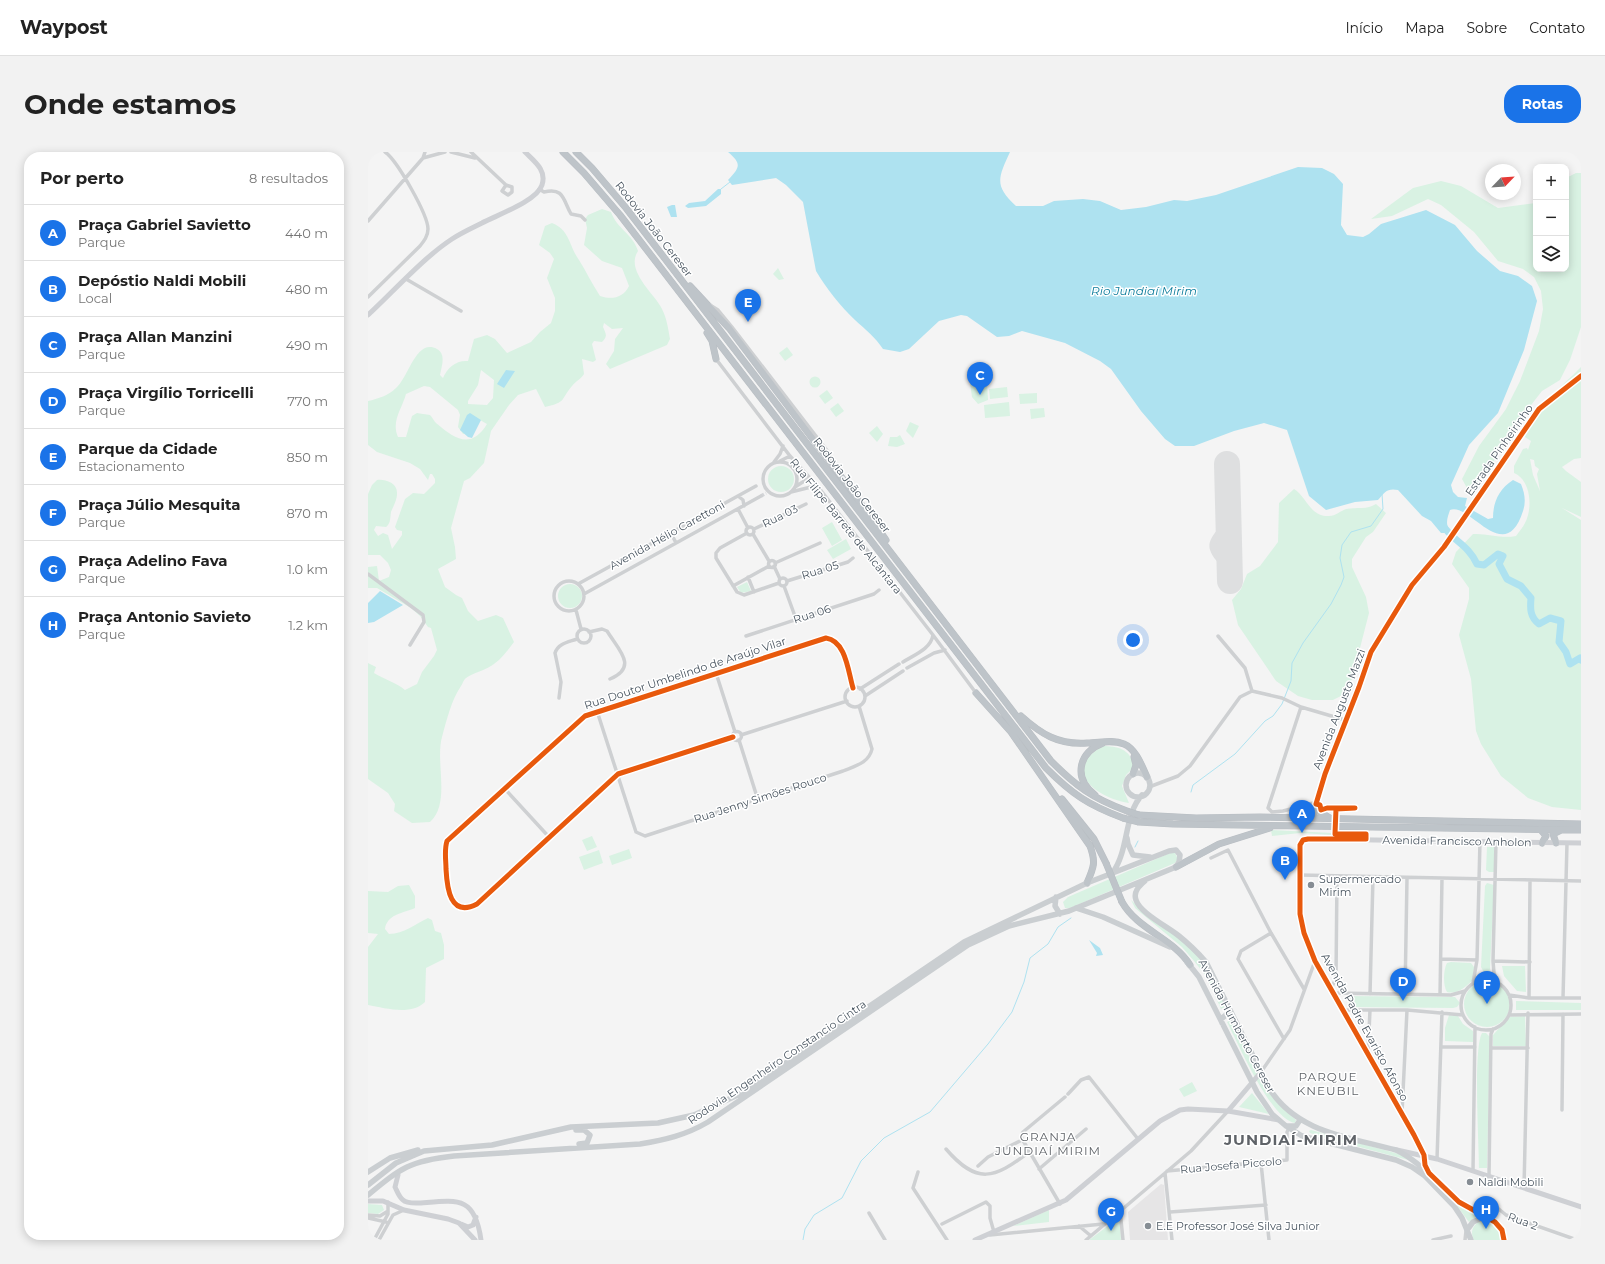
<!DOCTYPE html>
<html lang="pt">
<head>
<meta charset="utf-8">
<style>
	:root { --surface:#fff; --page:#f2f2f2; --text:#222; --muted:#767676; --line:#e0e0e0; --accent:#1a73e8 }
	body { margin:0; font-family:Montserrat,sans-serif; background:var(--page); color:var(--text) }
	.controls { position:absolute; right:12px; top:12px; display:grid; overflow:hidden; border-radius:8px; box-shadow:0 2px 10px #0003 }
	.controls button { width:36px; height:36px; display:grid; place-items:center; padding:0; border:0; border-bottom:1px solid var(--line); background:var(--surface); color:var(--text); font:20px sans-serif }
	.compass { position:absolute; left:1117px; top:12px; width:36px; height:36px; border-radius:50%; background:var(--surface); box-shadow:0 2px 10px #0003; rotate:65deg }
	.you { position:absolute; left:765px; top:488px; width:14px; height:14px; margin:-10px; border:3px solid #fff; border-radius:50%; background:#1a73e8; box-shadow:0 0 0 6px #1a73e833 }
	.badge { display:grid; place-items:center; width:26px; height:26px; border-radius:50%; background:var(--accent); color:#fff; font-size:13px; font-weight:700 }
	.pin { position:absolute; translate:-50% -33px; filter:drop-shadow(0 1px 2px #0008) }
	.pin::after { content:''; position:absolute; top:21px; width:14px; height:12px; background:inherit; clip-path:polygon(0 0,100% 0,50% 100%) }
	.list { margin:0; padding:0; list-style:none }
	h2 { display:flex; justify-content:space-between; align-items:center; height:52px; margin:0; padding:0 16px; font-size:17px }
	h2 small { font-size:13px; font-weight:400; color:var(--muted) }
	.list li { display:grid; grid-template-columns:26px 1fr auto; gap:12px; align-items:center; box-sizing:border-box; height:56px; padding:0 16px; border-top:1px solid var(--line) }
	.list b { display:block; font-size:15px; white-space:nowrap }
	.list p { margin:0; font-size:13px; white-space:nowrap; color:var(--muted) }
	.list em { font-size:13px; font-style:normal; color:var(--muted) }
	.icon { flex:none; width:22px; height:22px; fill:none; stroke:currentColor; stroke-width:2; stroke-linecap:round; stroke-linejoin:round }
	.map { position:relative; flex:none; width:1213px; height:1088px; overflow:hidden; border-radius:16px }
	header { display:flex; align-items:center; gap:24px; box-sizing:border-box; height:56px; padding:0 20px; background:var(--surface); border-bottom:1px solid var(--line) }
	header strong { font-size:19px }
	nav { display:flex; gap:22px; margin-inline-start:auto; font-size:14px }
	.intro { display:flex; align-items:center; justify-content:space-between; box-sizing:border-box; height:96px; padding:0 24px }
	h1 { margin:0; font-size:28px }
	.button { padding:10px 18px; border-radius:16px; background:var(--accent); color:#fff; font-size:14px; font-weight:700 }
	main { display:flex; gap:24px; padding:0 24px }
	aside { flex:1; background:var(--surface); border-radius:16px; box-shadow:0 2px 10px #0003 }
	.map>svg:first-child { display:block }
</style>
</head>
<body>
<header>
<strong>Waypost</strong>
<nav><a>Início</a><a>Mapa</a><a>Sobre</a><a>Contato</a></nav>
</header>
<div class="intro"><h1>Onde estamos</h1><a class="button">Rotas</a></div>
<main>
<aside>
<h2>Por perto<small>8 resultados</small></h2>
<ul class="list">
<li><span class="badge">A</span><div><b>Praça Gabriel Savietto</b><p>Parque</p></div><em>440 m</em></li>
<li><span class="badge">B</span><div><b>Depóstio Naldi Mobili</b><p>Local</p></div><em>480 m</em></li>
<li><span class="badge">C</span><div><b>Praça Allan Manzini</b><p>Parque</p></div><em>490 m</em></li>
<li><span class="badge">D</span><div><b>Praça Virgílio Torricelli</b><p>Parque</p></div><em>770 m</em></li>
<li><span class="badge">E</span><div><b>Parque da Cidade</b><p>Estacionamento</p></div><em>850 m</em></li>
<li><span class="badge">F</span><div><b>Praça Júlio Mesquita</b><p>Parque</p></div><em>870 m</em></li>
<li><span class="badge">G</span><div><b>Praça Adelino Fava</b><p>Parque</p></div><em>1.0 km</em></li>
<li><span class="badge">H</span><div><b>Praça Antonio Savieto</b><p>Parque</p></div><em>1.2 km</em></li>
</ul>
</aside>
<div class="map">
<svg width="1213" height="1088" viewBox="0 0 1213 1088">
	<rect width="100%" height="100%" fill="#f4f4f4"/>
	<path fill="#e6e5e6" d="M793,1032L796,1033L800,1088H762L760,1060Z"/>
	<path fill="#d9f2e3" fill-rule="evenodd" d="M1208,21H1213V175L1202,208L1192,228L1174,239L1156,262L1122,315L1113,325L1106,337L1099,336L1094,327L1111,294L1138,257L1152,229L1171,179L1175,157L1173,139L1166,125L1155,117L1130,109L1106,80L1073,53L1060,47L1024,64L1003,67L1045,36L1073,29L1093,34L1130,56L1168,51V117H1198V29L1200,25Z
		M234,57L243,60C249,77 265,82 270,99C257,119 286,141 294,157C299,167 300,176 302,187L299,193L242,217L238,212L246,199L247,187L255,176L244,177L236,171L235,175C238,182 240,184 234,190L226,189L224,192L228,208L225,210L214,207L216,222C213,227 208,229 204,234C192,248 199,250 177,255L168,237L150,243L141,253L123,279L116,311L102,326L96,329L83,376L87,395L88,407L70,417L77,435L88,443L94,446L100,459L110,469L128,463L135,466L146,490C140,498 132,509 123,514C115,519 105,521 98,526C95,529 95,531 93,534C83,549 79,567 74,585C67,610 83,651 62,670L44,671L26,659L27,652L20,641L0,627V511L8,515L6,521C16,527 29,531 37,538L49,532L54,520L66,504L69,498L63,476L60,475L52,464L43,456L9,436H0V415L9,414L11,429L21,425L23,418L20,411L12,403H0V342L4,333L9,328C17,327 30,331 29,342C29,348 25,355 23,360C22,366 23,371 18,375L8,374L6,378L10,384L15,381L20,383L24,397L34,383V379L29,378L27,375L37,347L45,341L56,342L67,331V327L64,322H62L60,328L52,317L42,311L9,300L0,293V249C10,247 21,243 28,236C41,225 48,186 69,197C78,202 74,213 72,223L75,226C79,216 88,208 100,209L106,187L119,183L127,187L139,201L163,190L172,180L183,171L187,159V146L179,126L186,107L182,101L171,93L177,74L184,71C202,78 201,94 211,108C218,119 224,132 232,144C244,148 255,146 261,134L254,116L234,109L216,93L219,76L217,67L220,63ZM113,218L126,228L125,246L119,253L100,252V249L110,233ZM56,234L62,235L90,258L92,263L90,275L95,282L100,281L112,268L119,272C103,298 87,287 68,271C66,269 64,265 62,263C58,262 52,262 49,261L44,264L38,285H30C23,269 34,257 38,242Z
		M410,116L416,127L411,128L405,122Z
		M419,195L425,203L417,209L411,201Z
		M1213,215V306L1206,307L1194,315L1198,319L1213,330V365L1194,356L1213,368V658L1184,655L1160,646L1133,624L1113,592L1108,579L1103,527L1091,483L1101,447V436L1084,412L1088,400L1105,382C1120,381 1132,387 1148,384C1151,380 1155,375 1157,371C1165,356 1163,328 1146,321V314L1155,297L1159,296L1160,298L1163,289L1157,285C1162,258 1194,235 1213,215ZM1162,307L1166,308L1167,314L1171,317L1169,322L1172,339L1165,323Z
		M441.5 230a5.5 5.5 0 1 1 11 0a5.5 5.5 0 1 1-11 0Z
		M602,231H619L620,248L610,252L604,245Z
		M639,235L640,245L622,247L621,237Z
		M459,238L465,246L457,252L451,244Z
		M669,241V251L652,252L651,242Z
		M641,250L642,264L617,266L616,253Z
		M470,251L476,259L468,265L462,257Z
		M676,256L677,265L663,267L662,257Z
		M542,270L551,274L545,286L538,279Z
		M509,274L515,282L509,290L501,281Z
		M532,283L537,292L529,295L520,294L522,285H529Z
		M400 327a13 13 0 1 1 26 0a13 13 0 1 1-26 0Z
		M926,337C939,345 942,365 961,364C968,364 972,359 978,357C989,355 999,358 1008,352L1018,361L1005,380L998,385L984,407V415L998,445L1001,461L984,527L975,543L965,548H944L930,544L908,529L870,473L864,448L873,437L879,422L892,414L910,390L911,351Z
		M464,370L474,388L464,394L454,376Z
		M478,387L483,397L465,407L459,398Z
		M379,430L383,439L373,441L369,435Z
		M190 444a12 12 0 1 1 24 0a12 12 0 1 1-24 0Z
		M735,594C750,594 765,598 765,616L758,623L754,634L761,651C728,646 692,618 735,594Z
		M903,678L965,681V683L932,681L904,684Z
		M224,684L229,695L219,699L214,688Z
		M1119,695H1126V720H1121L1118,718Z
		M261,697L264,706L244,713L241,704Z
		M231,698L235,711L216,718L211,705Z
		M802,701H807L810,707L807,711L702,756H697L695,750L700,745Z
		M1119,731L1126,733L1122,817L1121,822H1117L1113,815L1117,734Z
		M41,733L47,744V756C36,761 19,762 17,777L21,782C36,782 47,772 60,766L64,768L67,779L73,781L76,793V807L58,816L57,850C43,864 17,856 0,853V795L10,782L0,781V739L20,740L30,734Z
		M763,748C785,770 818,785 836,811C844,824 850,839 858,852L857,855L853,857L838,824L826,809L814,795L767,756Z
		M1083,810L1103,811L1106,815L1105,828C1098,834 1090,843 1079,840C1075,834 1075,818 1079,811Z
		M1134,814H1157L1158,840L1149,839L1136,824Z
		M1096 852a23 23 0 1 1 46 0a23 23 0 1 1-46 0Z
		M979,844L1087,845L1092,851L1089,855L1085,856L981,855Z
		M1148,849L1213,851V858H1148Z
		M1081,863L1090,864L1095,872L1105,879V890L1077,889V876Z
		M1157,864L1158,894H1125V883L1141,865Z
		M863,868C881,903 896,942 928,968L927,971C903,968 870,891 859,870Z
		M1114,881H1118L1122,885L1119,1016H1111C1111,991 1105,898 1114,881Z
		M824,930L829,939L816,945L811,937Z
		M884,941L901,962L871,955Z
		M943,978L1031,1002L1044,1009L954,985L942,981L941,979Z
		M1086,1050L1111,1063L1101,1070Z
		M0,1052L14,1053L16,1058L10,1062L0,1061Z
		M681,1058V1070L645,1074Z
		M749,1067L752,1069L753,1088H721Z
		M1115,1068C1128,1068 1131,1077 1134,1088H1106C1101,1079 1106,1071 1115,1068Z"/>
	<path fill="#aee2f0" d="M360,0H642C630,26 626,34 648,54H675L686,49L715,47L732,49L753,58L778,55L806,48L819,49L848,43L930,15L954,16L966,22L975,32L973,73L979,83L995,85L1001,82L1013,72L1058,58L1087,73L1109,99L1132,119L1150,124L1164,134L1169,149L1156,198L1130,261L1101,293L1083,333L1085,340L1090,345L1099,346L1097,354L1120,367L1125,366C1125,350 1131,337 1145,328L1153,332C1157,342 1158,350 1155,359C1137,416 1101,349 1082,358C1080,364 1077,371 1081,377L1076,381H1073L1063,369L1054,364L1030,338C1019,336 1017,340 1010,348L987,350L958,358L941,344L919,278L896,271L866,279L826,294H807L797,287L773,259L743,217L732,209L697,191L654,179L641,184L629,185L599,164L593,163L571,169L541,197L532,200L515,197C507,185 498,178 487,168C473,155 458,136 448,119L435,50L418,33L408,26L364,33L360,28C372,15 374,12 360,0Z
		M350,37H353V42L338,54L320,56L317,54L321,51L337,49Z
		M304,53H307L309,65H303L299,55Z
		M138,218L147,219L136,236L129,232Z
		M102,261L113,268L104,286L100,285L92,278L99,263Z
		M12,439L35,453L6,470L0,471V451Z
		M721,788L732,796L735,803L728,804L729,801Z"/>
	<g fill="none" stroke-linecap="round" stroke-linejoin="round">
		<path stroke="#aee2f0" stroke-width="1" d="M353,37L362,30
			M823,640L825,633L867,602L897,569L905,564L914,552L923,529L924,511L935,491L963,452L973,433L976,425L972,406L974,393L983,380L1003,374L1015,357L1014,342
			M767,695L770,689
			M435,1088L437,1077L446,1063L474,1046L493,1009L516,986L562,960L620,892L644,860L656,830L662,806L680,792L690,775L703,766"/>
		<path stroke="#aee2f0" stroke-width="7" d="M1074,372C1084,389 1100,392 1109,412L1116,413L1130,402L1135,404L1131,412L1139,427L1153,434L1163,446C1162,457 1162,465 1171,472L1182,466L1193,469L1191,490L1198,500L1202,512L1212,506L1213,508"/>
		<path stroke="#dedfe0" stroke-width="11" d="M861,373C841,395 843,394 862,416"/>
		<path stroke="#dedfe0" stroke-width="26" d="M859,312L862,429"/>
		<path stroke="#d2d4d7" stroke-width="3.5" stroke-dasharray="3.5 2" stroke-linecap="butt" d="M393,344L398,341"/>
		<defs>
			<path id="highway" d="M195,0L216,21L252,63L678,616C704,642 720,653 755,666
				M208,0L224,16L258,56L683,609C709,635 724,646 759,659
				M322,134L361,176L484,339L518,388
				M339,181L344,189L348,207
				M608,541L643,580L722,694C728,710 726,715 719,731
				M653,564C673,582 690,593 719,591C732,591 744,587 756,592C768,597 774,614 779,625
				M765,622L768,613L766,605
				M727,643C705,626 710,601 735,591
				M694,647L726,687L738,711
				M948,652L950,659L962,666
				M771,663L828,666L892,665L1213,672
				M939,664L946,661L948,652
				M771,670L805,672L1213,678
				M1172,677L1178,684L1174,691
				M1188,691L1185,682L1193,678
				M808,715L851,692L902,676
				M754,750C770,778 805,786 822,813"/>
		</defs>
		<use href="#highway" stroke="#b9bec3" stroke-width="7"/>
		<path stroke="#ced0d2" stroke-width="3.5" d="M83,0L107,6
			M103,0L138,33L144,35V40L140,43L134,39L138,33
			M55,6L77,0
			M171,37L176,40C196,35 195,48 203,62L213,64L217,68
			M0,69L55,6L57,0
			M38,127L93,159
			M0,145L52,94C56,89 60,84 60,77C60,63 29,8 17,0
			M342,153L350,158L364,175L461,301L468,315
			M348,207L422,304L451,336L565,483L608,541
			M412,309L422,304
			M395 327a17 17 0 1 1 34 0a17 17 0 1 1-34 0Z
			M406,310L412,302L415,294
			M427,335L441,326
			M423,340L443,335L450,336
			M370,344L375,348L376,354
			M370,357L380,376
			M378 379a4 4 0 1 1 8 0a4 4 0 1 1-8 0Z
			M386,377L438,352
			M303,381L308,391
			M379,381L352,396L348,401V406L369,440L376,443L411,431
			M385,382L401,409
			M400.5 412a3.5 3.5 0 1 1 7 0a3.5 3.5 0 1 1-7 0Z
			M407,411L452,391
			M406,414L412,427
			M0,422L55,463L56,470L42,493
			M380,425L386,440
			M411 430a4 4 0 1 1 8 0a4 4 0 1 1-8 0Z
			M419,429L480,410L485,406
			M186 444a15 15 0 1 1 30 0a15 15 0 1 1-30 0Z
			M210,432L388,334
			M365,434L401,414
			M416,434L428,467
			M216,442L393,344
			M208,458L213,477
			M209 484a7 7 0 1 1 14 0a7 7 0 1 1-14 0Z
			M221,480L234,477L239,479C250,497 271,515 242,527
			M378,484L506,442L511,438
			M850,484L877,516L884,539
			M535,510C546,503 563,497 565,483
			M539,516L566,501L577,498
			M348,521L367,580
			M477 545a10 10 0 1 1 20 0a10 10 0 1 1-20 0Z
			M492,537L531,512
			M497,544L535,519
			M191,546L193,530L187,501C190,491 201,490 209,487
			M933,555L900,656L904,660L915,659L949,650
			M229,559L268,680L277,684L475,619C487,614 501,611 504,597L491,554
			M364.5 584a4.5 4.5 0 1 1 9 0a4.5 4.5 0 1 1-9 0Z
			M373,583L479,549
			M365,585L250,622L109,752C82,766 79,736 78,717C78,708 76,698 79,689L217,564L458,486C478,489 480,519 485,536
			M371,588L390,648
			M781,635L810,624L822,614L872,545L884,539L914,546L933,555L977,568
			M136,636L181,685
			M1128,690L1125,809L1126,821L1130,831
			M843,706L860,698L903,781L936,837
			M932,723L1213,729
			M903,781L873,799L870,807L916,887
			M1073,807L1109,808
			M1125,809L1162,810
			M1093 853a25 25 0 1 1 50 0a25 25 0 1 1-50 0Z
			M1105,831L1109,808L1112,689
			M963,837L968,826L969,724
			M966,841L1083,843L1097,839
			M1002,842L1005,725
			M1037,842L1039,726
			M1072,843L1074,726
			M1141,843L1161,846H1213
			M1161,846L1162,728
			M1195,846L1199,691
			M975,858H1039L1095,863
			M1141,863L1213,862
			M1073,895H1107
			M1123,896H1160
			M1000,901L1002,858
			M893,920L922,878L947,809
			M700,942L713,928L721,925L770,987
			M1194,958L1195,862
			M1034,961L1039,858
			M578,997C609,1033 626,1027 661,1000
			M1069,1007L1074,860
			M893,1011L901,1088
			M610,1014L620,1005L654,988
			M671,1017L718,977
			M799,1019L919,1008V980L921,976
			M1105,1019L1107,875
			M550,1020L545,1036L579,1088
			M797,1021L804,1088
			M1121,1024L1123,882L1125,877
			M1156,1036L1160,861
			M692,1052L653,985L655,980L697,945
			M1126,1053L1138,1063L1209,1088
			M752,1058L755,1088
			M802,1060L898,1053
			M501,1061L517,1088
			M0,1063L12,1064L20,1059
			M0,1066L18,1070
			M574,1072L618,1050L622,1054V1066L626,1080
			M711,1074L723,1084
			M622,1083L735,1072
			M6,1088L20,1062V1050
			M11,1088L25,1063L36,1058
			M718,1088L823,999L860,959
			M1065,1088L1083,1084
			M1097,1088L1098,1079"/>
		<path stroke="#ced0d4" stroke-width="5" d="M0,163C26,139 55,106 84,87C93,81 104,76 114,71C129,63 169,49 174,33C179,18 166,9 157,0
			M948,652L957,622L991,535L1003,500L1044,433L1076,395L1171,257L1213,224
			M860,959L893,920
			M1029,998L1069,1007L1213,1055
			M1061,1021L1057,1013L1056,1003L1046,983L947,809L936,781L932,762V698L934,690L940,687L1213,691
			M30,1023L27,1035C29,1039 31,1045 35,1048C39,1052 47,1051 53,1051C90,1048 107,1044 113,1088
			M0,1049H15L36,1058L80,1067L91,1071L107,1088
			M93,1072L100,1075L105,1073L108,1065
			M607,1088L698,1048L792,969L812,958L820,957L860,959L911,968"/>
		<path stroke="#caced1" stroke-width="5.5" d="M758 633a12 12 0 1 1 24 0a12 12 0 1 1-24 0Z
			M759,686L760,692L765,703L782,705
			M745,720C761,698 756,662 774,643
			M777,729C771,734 765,740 768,748C772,761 800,775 811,784C821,792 830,801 838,810L901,936C929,981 981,985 1028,998C1054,1010 1069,1034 1092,1050C1103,1058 1119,1061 1129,1071C1134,1076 1135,1082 1136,1088
			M688,745L687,754L692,762
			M708,756L735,765L802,795
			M819,810L831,825L889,940L904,962L918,974L934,984L1028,1008L1044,1015L1057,1024L1086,1054L1094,1066L1103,1088
			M854,871L853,867L858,863H861L865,867
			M919,974H928L932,968
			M208,978H216L222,983L219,991L211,992
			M0,1020L22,1006L50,998
			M0,1033L28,1011L56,999L124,993L203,975L290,971L326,963L372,942L596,790L719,731L801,699L808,698L812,703L811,710L808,715L701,759L641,774L600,793L340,970C318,983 297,988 272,992L86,1004C41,1009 33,1016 0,1043
			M1099,1078L1105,1070L1118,1064"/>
		<use href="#highway" stroke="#bec4c9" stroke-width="6"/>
		<defs>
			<path id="highway-bridge" d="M759,659L771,663
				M755,666L771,670
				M738,711L754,750"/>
		</defs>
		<use href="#highway-bridge" stroke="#b9bec3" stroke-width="7" stroke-linecap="butt"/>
		<use href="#highway-bridge" stroke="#bec4c9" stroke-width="6"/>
		<defs>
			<path id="cycleway" d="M365,585L250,622L109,752C82,766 79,736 78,717C78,708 76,698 79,689L217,564L458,486C478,489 480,519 485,536
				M1136,1088L1134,1078L1127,1070L1091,1050L1061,1021L1057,1013L1056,1003L1046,983L947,809L936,781L932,762V693L935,688L940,687H998V682H967L968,657L987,656H959L953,658L952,653L948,652L957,622L991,535L1003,500L1044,433L1076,395L1171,257L1213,224"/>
		</defs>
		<use href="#cycleway" stroke="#fff" stroke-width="8"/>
		<use href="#cycleway" stroke="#e8590c" stroke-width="5"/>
	</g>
	<g fill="#868d94" stroke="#fff" stroke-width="1.5">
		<circle cx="943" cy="733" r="4"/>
		<circle cx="1102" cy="1030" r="4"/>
		<circle cx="780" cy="1074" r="4"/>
	</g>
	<g text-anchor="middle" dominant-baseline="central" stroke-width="3" stroke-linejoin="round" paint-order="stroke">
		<g font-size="11" fill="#4a5661" stroke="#fff">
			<text transform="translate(286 77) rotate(52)">Rodovia João Cereser</text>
			<text transform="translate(1131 298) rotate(-55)">Estrada Pinheirinho</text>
			<text transform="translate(484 333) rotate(52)">Rodovia João Cereser</text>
			<text transform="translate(412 364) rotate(-26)">Rua 03</text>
			<text transform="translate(478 374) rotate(51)">Rua Filipe Barrete de Alcântara</text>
			<text transform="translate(299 383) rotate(-29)">Avenida Hélio Carettoni</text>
			<text transform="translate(452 418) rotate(-17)">Rua 05</text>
			<text transform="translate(444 462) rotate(-18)">Rua 06</text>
			<text transform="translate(317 521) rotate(-18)">Rua Doutor Umbelindo de Araújo Vilar</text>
			<text transform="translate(971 557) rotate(-69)">Avenida Augusto Mazzi</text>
			<text transform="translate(392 646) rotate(-18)">Rua Jenny Simões Rouco</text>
			<text transform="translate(1089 689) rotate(1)">Avenida Francisco Anholon</text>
			<text transform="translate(869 874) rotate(62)">Avenida Humberto Cereser</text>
			<text transform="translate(997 875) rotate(61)">Avenida Padre Evaristo Afonso</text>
			<text transform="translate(409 910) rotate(-34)">Rodovia Engenheiro Constancio Cintra</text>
			<text transform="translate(863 1013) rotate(-5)">Rua Josefa Piccolo</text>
			<text transform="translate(1155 1069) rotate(20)">Rua 2</text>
		</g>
		<g font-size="11" fill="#4a5661" stroke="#fff" text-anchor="start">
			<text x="951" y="727">Supermercado<tspan x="951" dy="13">Mirim</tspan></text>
			<text x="1110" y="1030">Naldi Mobili</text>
			<text x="788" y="1074">E.E Professor José Silva Junior</text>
		</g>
		<g font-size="12" font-style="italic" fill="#0c7c9b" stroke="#fff">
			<text x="776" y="138">Rio Jundiaí Mirim</text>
		</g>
		<g font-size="12" letter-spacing="1" fill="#5f6368" stroke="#fff">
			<text x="960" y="924">PARQUE<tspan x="960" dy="14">KNEUBIL</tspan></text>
			<text x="680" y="984">GRANJA<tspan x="680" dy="14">JUNDIAÍ MIRIM</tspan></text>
		</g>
		<g font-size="15" font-weight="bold" letter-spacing="1" fill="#5f6368" stroke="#fff">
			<text x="923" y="987">JUNDIAÍ-MIRIM</text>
		</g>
	</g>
</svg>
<div class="controls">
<button>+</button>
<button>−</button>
<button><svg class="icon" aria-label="layers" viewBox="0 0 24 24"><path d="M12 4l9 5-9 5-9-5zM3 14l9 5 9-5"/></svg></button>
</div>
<svg class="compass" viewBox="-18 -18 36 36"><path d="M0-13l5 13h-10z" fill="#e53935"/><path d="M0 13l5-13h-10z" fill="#767676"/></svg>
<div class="you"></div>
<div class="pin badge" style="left:934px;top:681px">A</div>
<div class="pin badge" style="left:917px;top:728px">B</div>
<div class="pin badge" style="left:612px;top:243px">C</div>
<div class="pin badge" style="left:1035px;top:849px">D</div>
<div class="pin badge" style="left:380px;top:170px">E</div>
<div class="pin badge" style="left:1119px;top:852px">F</div>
<div class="pin badge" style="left:743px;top:1079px">G</div>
<div class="pin badge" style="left:1118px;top:1077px">H</div>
</div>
</main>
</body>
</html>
